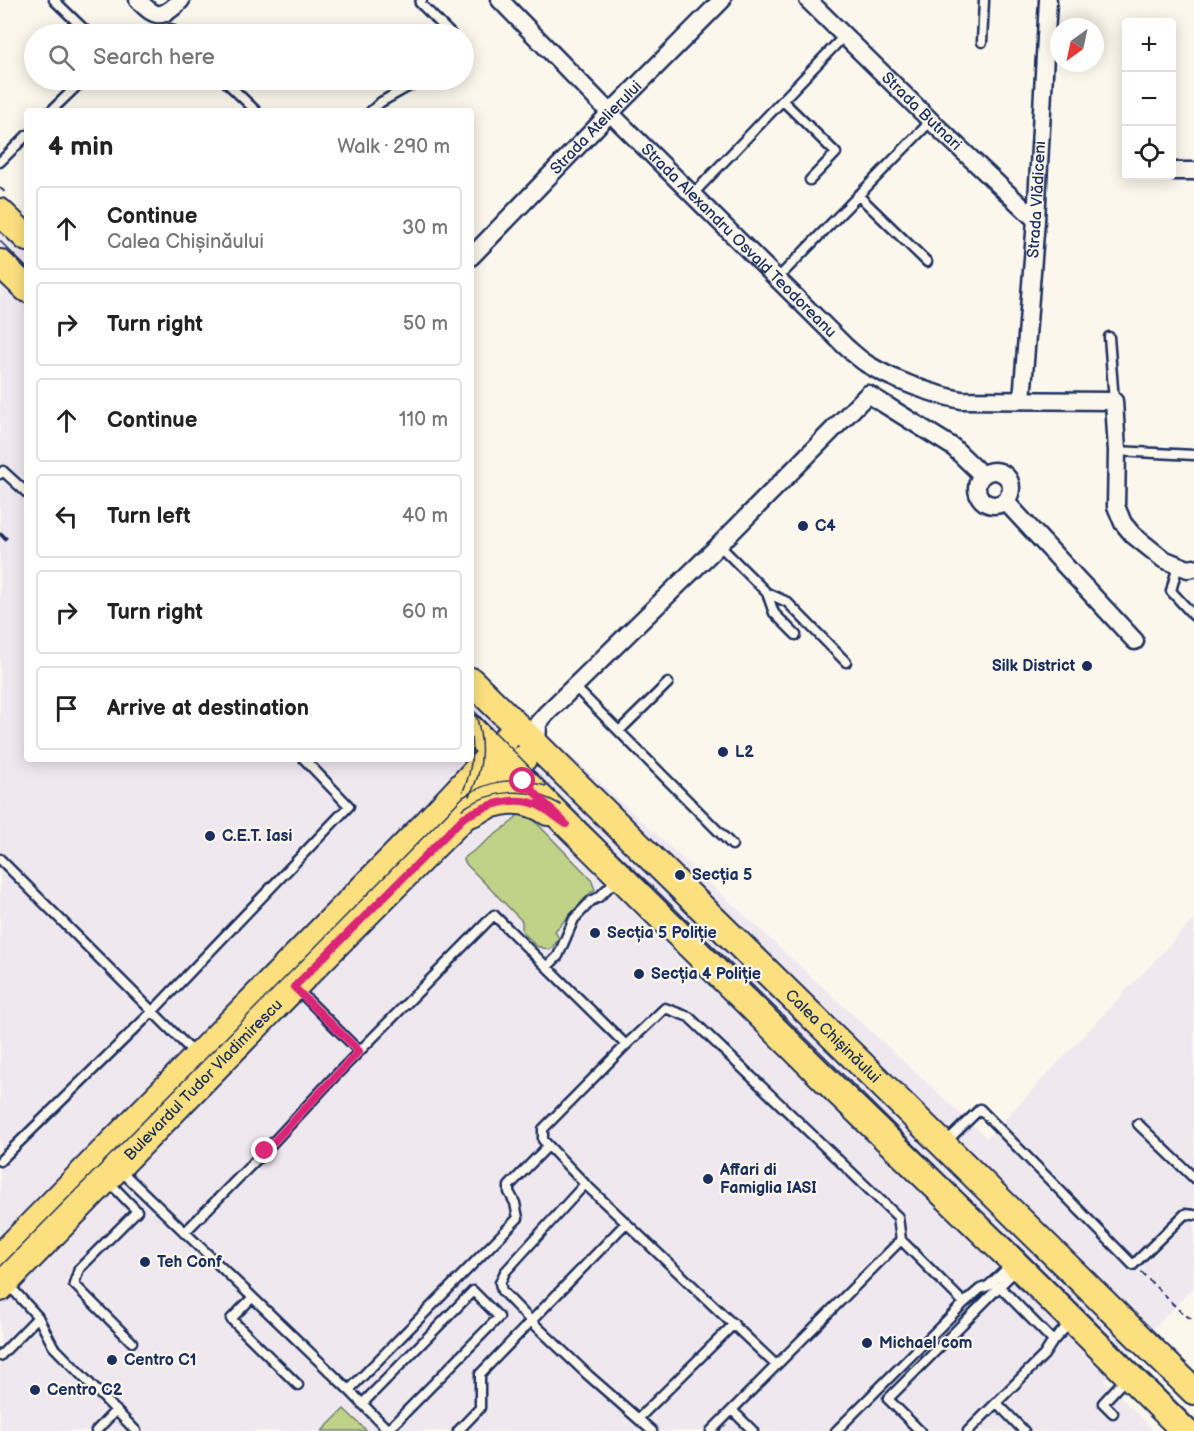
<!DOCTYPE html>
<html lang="en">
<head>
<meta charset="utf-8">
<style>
	:root { --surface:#fff; --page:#f6f6f6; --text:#222; --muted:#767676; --line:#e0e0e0 }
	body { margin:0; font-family:"Balsamiq Sans",sans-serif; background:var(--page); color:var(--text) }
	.controls { position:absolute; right:18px; top:18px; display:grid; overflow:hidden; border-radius:6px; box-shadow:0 3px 15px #0003 }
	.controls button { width:54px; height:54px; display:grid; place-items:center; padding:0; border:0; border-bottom:2px solid var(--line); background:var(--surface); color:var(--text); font:30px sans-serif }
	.compass { position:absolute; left:1050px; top:18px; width:54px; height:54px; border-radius:50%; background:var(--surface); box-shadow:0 3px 15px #0003; rotate:213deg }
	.stop { position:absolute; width:18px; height:18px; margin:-14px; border:4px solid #db2777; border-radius:50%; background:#fff }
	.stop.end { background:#db2777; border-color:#fff; box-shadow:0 2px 6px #0008 }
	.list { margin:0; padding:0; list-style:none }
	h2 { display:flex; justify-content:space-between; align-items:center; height:78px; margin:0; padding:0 24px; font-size:26px }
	h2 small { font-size:20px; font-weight:400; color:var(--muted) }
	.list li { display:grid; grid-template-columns:39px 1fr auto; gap:18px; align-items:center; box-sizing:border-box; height:84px; margin:0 12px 12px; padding:0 12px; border:2px solid var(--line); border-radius:6px }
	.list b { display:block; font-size:22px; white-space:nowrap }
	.list p { margin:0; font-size:20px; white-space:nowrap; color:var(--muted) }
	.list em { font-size:20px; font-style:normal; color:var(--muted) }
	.icon { flex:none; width:33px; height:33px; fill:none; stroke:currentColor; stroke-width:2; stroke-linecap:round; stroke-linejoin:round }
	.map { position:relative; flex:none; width:1194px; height:1431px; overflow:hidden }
	.search { position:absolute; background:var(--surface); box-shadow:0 3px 15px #0003; left:24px; top:24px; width:450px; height:66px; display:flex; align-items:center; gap:15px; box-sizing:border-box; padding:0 21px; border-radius:33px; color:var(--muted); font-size:22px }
	.panel { position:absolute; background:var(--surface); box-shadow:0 3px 15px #0003; left:24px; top:108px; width:450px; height:654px; border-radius:6px }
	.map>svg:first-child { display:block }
</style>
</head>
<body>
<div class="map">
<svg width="1194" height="1431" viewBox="0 0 1194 1431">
	<rect width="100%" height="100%" fill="#fbf7ec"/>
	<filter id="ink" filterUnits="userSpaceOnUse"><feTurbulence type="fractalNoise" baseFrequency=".0167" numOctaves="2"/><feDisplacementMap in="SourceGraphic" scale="12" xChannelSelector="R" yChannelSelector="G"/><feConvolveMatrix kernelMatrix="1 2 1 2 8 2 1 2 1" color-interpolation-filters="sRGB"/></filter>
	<g filter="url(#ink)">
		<path fill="#f0e8ef" d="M0,197L27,225V759H471V664L987,1138L1194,919V1287L1104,1380L1154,1431H0Z"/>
		<path fill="#c0d287" stroke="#6e8072" stroke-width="1.5" d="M525,811L591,879L595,890L590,893L555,931L559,939L550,950L536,946L522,931V921L467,865L463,859L513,821L519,813Z
			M344,1409L367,1431H322Z"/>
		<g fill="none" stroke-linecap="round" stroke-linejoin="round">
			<defs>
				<path id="lane" d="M54,0L89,34
					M422,0L420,3L451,34
					M171,29L177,34
					M982,42L984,0
					M224,80L256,111
					M783,101L836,153L810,180
					M51,111L83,80
					M371,111L381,102L420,80
					M0,162L27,135
					M692,195L844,36
					M858,195L927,262
					M777,279L931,121
					M1109,337L1114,401
					M1117,451L1194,455
					M0,474L3,471L27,493
					M719,545L767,593L774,613L796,635
					M1178,565L1171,591L1194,616
					M767,593L787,602L846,662
					M574,686L732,845
					M619,731L668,683
					M0,859L195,1054
					M547,967L558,956L574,919L591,901L599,897L618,878
					M296,988L359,1051
					M626,1045L543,1129V1140L585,1184L776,1365
					M1138,1124L1194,1178
					M946,1142L980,1109L1133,1265L1185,1214L1194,1215
					M0,1161L153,1011L349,806L304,759
					M120,1170L349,1390L518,1218L515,1203L509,1192V1186L548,1146
					M108,1181L137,1211L79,1269L74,1284L132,1342
					M585,1184L505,1272L500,1283L502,1291L531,1321L588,1375L652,1431
					M184,1233L265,1151L335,1076L494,915L626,1045L665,1008L689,1017L898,1217L901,1240L964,1303L980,1289L988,1286L1012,1264
					M7,1283L38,1317L53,1346L136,1431
					M995,1286L1000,1287L1053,1341
					M252,1298L231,1319L298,1385
					M0,1356L38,1317
					M349,1390L389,1431
					M996,1402L1024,1431
					M362,1404L473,1291L499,1317L388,1430
					M732,1410L753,1431
					M1113,1413L1103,1403L1126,1378
					M639,1418L734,1324
					M96,1431L116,1410
					M458,1431L480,1408V1374L626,1223
					M711,1431L901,1240
					M836,1431L964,1303
					M920,1431L888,1399L1017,1269
					M968,1431L1044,1355L1053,1341L1070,1323"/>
				<g id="street">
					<path d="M138,0C156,19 162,19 181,0"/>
					<path id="s1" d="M500,0L610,113L845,346C852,352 859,359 867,364C893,380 932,394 961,400L1114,401L1117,451L1116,506L1123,523L1133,535L1163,559L1188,569L1194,568"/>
					<path id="s2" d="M808,0L931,121L1036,220"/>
					<path d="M1172,171H1194"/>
					<path id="s3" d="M471,257L610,113L722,0"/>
					<path id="s4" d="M1022,400L1036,220L1048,0"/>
					<circle cx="994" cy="488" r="17"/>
					<path d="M1005,501L1135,641"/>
					<path d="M537,747L538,723L546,714L719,545L868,394L953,447L982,475"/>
				</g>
				<g id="primary">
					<path d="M0,212L27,238"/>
					<path d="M0,263L27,289"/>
					<path id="s5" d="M471,681L1194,1391"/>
					<path d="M471,729L836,1090L1014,1262L1185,1431"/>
					<path d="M472,813C498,799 523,795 548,812"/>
					<path d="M0,1257L429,821L505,740"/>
					<path id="s6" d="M0,1288L294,987L444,836L523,759"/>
				</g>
			</defs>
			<use href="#lane" stroke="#1b2f5e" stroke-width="13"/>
			<use href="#street" stroke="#1b2f5e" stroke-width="21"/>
			<use href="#primary" stroke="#1b2f5e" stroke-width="30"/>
			<path stroke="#1b2f5e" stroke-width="2" stroke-dasharray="6 4.5" stroke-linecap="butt" d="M0,188L6,193
				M1141,1272L1183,1314L1194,1320
				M861,1431H862"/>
			<use href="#lane" stroke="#fbf7ec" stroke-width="8"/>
			<use href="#street" stroke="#fbf7ec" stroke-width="16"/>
			<use href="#primary" stroke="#fce080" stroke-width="26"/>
			<path stroke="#1b2f5e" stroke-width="1.5" d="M0,241L27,268
				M471,708L582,820L655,889L1194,1421
				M463,791C471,774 473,755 471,737
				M469,796C484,771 484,742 476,715
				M462,809C493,789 529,786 561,805
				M0,1267L463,797C491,779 514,777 546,786"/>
			<path stroke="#1b2f5e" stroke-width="4.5" stroke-dasharray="9 4.5" stroke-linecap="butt" d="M0,533L7,540"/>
		</g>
	</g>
	<g fill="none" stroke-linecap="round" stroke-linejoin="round" filter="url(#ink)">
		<path stroke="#db2777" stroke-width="8" d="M265,1151L359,1051L294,987L464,817C486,806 513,794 538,805C547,809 557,818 566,824L523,781"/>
	</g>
	<g fill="#1b2f5e" stroke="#fbf7ec" stroke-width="2">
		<circle cx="803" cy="526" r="6"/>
		<circle cx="1087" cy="666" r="6"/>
		<circle cx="723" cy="752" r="6"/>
		<circle cx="210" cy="836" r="6"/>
		<circle cx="680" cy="875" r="6"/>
		<circle cx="595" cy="933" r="6"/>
		<circle cx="639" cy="974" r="6"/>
		<circle cx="708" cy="1179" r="6"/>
		<circle cx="145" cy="1262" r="6"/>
		<circle cx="867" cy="1343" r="6"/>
		<circle cx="112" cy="1360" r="6"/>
		<circle cx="35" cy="1390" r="6"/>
	</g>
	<g text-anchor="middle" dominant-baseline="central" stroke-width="4.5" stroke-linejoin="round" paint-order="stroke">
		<g font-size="16" fill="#1b2f5e" stroke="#fbf7ec">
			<text stroke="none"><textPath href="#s2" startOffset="159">Strada Butnari</textPath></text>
			<text stroke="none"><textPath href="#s3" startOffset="180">Strada Atelierului</textPath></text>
			<text stroke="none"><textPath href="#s4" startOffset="201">Strada Vlădiceni</textPath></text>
			<text stroke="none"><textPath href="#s1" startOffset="339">Strada Alexandru Osvald Teodoreanu</textPath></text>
			<text stroke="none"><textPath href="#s5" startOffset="507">Calea Chișinăului</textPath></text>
			<text stroke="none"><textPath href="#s6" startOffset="291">Bulevardul Tudor Vladimirescu</textPath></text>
		</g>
		<g font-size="16" font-weight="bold" fill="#1b2f5e" stroke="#fbf7ec" text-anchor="start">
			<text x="815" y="526">C4</text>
			<text x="1075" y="666" text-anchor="end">Silk District</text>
			<text x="735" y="752">L2</text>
			<text x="222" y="836">C.E.T. Iasi</text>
			<text x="692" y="875">Secția 5</text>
			<text x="607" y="933">Secția 5 Poliție</text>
			<text x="651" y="974">Secția 4 Poliție</text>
			<text x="720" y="1170">Affari di<tspan x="720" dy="18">Famiglia IASI</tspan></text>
			<text x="157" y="1262">Teh Conf</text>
			<text x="879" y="1343">Michael com</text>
			<text x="124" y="1360">Centro C1</text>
			<text x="47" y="1390">Centro C2</text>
		</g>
	</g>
</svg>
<div class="controls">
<button>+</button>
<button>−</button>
<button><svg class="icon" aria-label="locate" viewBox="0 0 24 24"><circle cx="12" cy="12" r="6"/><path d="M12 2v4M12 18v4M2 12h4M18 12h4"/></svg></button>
</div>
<svg class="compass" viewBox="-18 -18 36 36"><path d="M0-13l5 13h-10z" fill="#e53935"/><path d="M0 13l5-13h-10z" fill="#767676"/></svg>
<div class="stop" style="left:523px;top:781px"></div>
<div class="stop end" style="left:265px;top:1151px"></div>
<div class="search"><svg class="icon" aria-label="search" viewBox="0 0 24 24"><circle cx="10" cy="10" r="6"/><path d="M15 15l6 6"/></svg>Search here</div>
<section class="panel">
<h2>4 min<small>Walk · 290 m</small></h2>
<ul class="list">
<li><svg class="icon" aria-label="ahead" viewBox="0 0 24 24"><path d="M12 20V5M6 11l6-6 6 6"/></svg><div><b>Continue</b><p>Calea Chișinăului</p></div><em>30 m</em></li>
<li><svg class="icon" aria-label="right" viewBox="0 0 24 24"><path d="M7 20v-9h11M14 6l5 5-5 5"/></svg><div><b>Turn right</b></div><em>50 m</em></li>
<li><svg class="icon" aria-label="ahead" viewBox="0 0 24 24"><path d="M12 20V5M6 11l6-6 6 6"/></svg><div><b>Continue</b></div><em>110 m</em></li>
<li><svg class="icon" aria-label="left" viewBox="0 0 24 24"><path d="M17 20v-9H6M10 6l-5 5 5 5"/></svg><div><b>Turn left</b></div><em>40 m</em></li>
<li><svg class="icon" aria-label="right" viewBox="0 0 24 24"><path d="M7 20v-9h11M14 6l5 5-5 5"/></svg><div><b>Turn right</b></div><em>60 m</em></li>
<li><svg class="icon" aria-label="arrive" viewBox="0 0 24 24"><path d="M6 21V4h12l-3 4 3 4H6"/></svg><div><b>Arrive at destination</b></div></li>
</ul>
</section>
</div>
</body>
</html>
